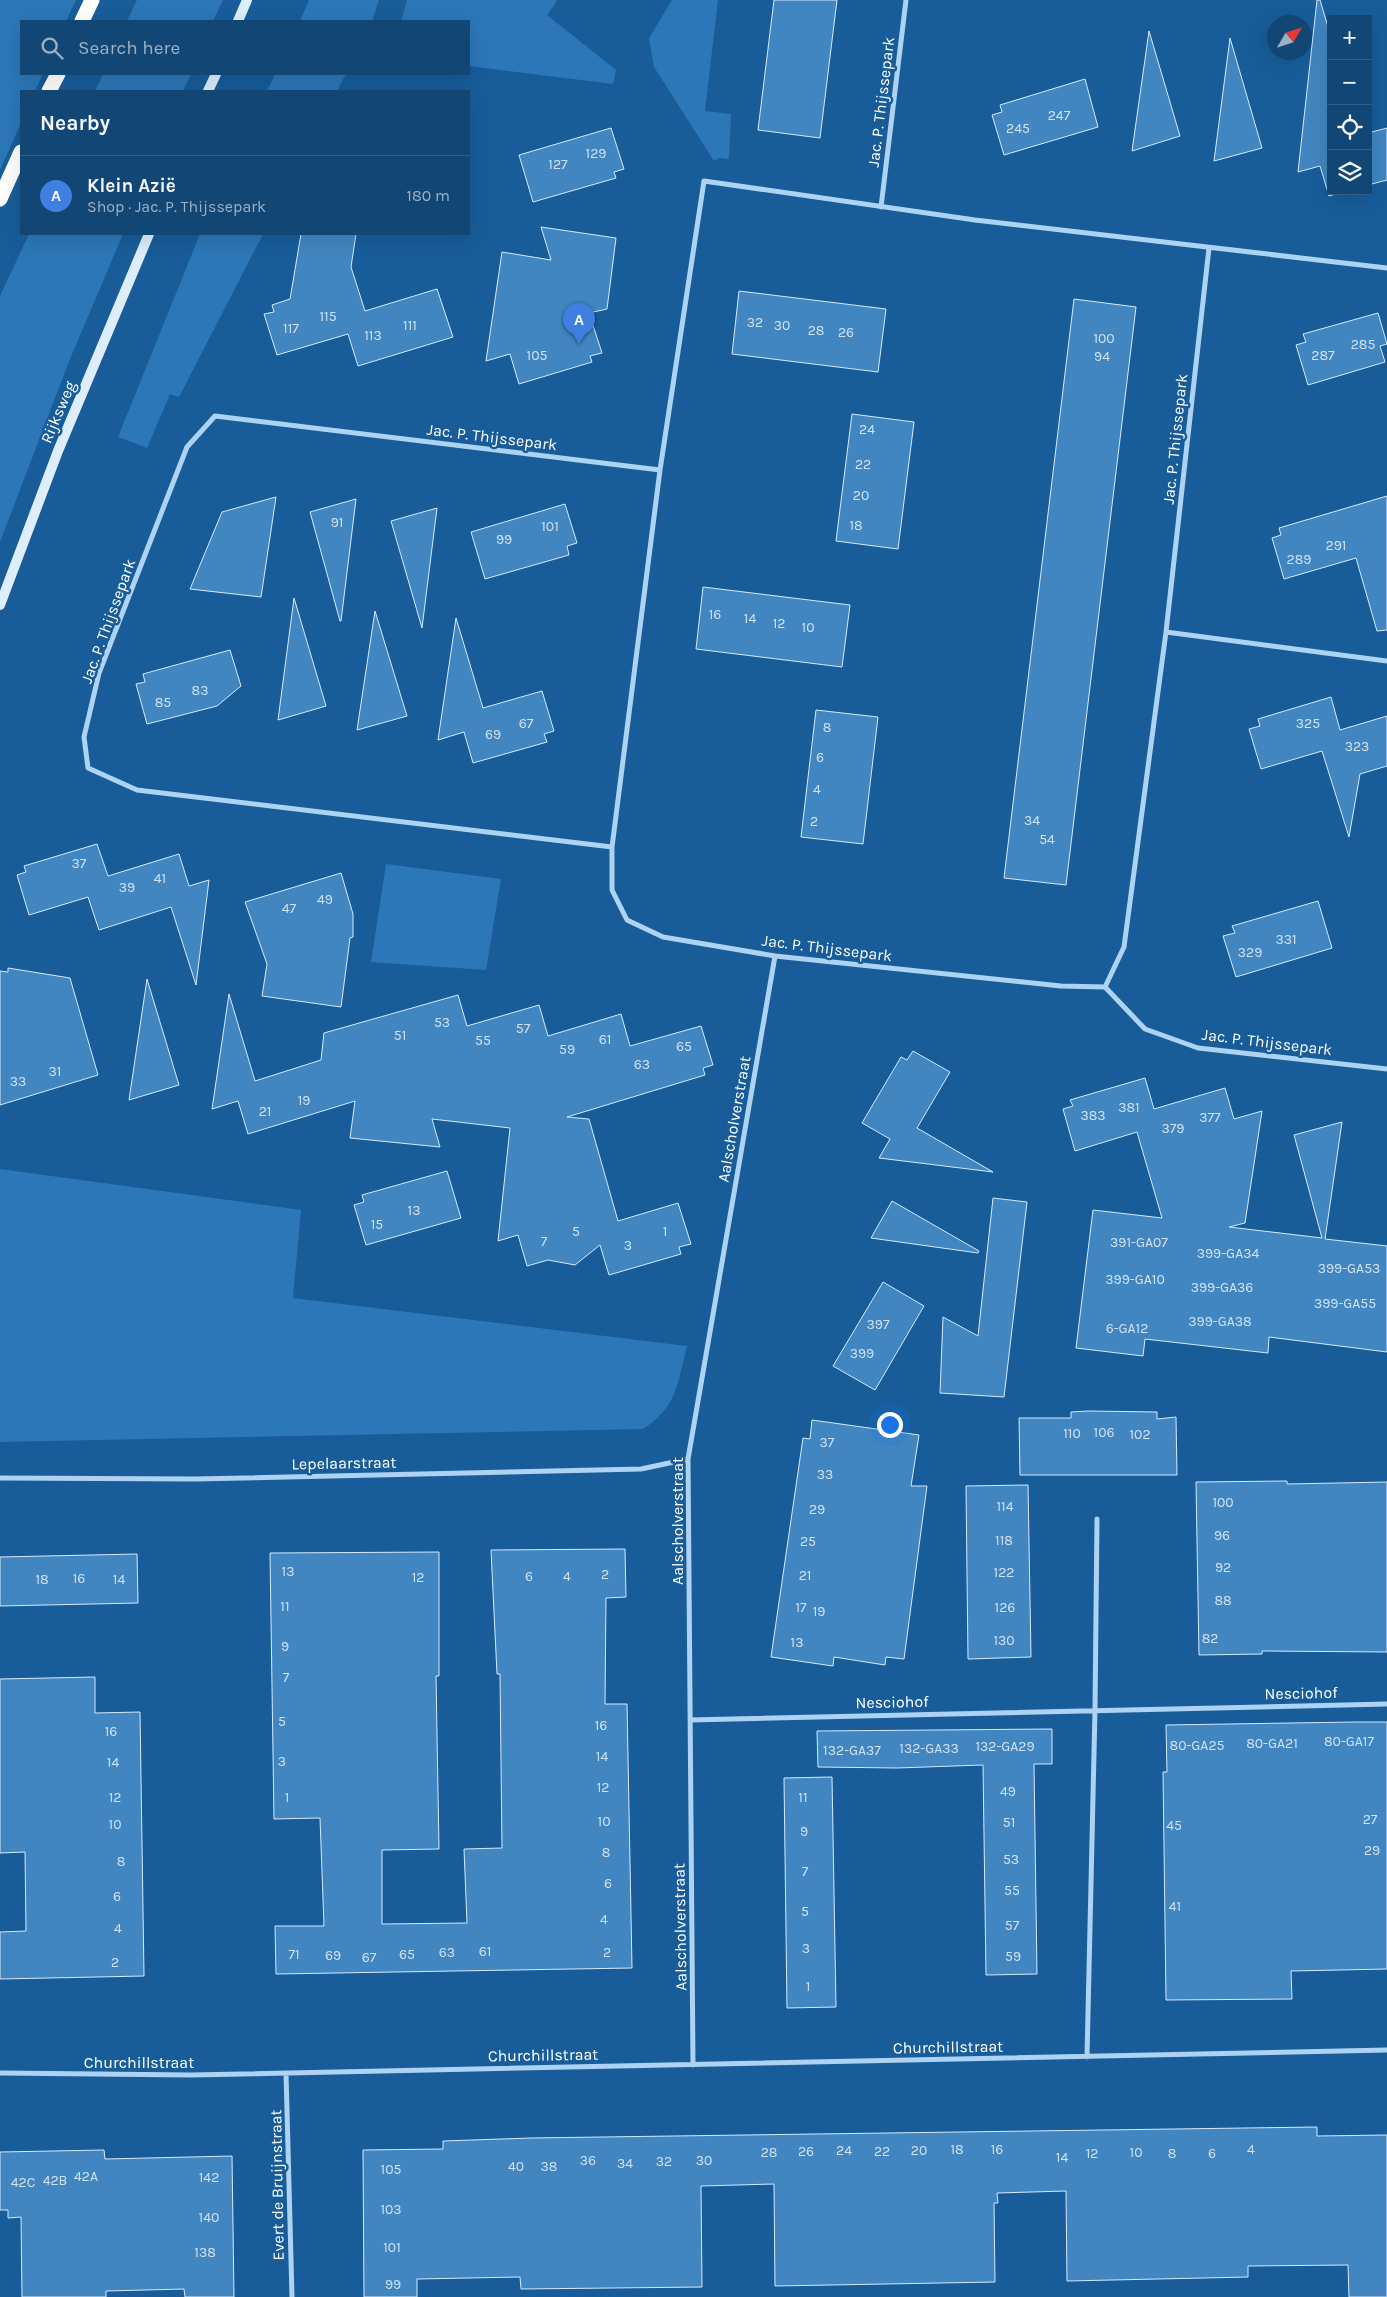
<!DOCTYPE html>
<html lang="en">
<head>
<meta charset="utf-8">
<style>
	:root { --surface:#124674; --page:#1b4d79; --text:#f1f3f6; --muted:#9cb1c5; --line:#315e86; --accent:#e69b98 }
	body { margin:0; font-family:Karla,sans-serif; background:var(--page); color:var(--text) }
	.controls { position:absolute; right:15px; top:15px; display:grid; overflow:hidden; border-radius:0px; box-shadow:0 5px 20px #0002 }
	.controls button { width:45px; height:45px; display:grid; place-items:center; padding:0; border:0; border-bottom:1px solid var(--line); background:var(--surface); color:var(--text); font:25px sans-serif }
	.compass { position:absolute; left:1267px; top:15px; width:45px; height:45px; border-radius:50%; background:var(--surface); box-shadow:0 5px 20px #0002; rotate:51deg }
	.you { position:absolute; left:889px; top:1424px; width:18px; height:18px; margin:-12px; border:4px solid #fff; border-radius:50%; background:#1a73e8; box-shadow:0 0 0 8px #1a73e833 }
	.badge { display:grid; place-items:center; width:32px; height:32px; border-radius:50%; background:var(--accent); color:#fff; font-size:16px; font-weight:700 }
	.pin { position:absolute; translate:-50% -41px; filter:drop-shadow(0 1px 2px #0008) }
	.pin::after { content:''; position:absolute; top:26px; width:18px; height:15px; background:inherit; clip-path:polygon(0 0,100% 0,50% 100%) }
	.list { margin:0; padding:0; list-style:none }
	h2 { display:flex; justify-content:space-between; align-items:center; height:65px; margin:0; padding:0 20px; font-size:21px }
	h2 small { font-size:16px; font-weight:400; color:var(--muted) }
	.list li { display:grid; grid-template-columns:32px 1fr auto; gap:15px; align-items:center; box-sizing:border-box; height:80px; padding:0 20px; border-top:1px solid var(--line) }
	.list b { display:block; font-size:19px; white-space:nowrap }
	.list p { margin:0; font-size:16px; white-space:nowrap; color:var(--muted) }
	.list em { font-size:16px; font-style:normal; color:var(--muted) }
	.icon { flex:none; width:28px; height:28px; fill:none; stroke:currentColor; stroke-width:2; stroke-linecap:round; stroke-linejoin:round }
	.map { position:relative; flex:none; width:1387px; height:2297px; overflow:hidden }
	.search { position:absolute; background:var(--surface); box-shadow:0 5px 20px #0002; left:20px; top:20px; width:450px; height:55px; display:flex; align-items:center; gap:12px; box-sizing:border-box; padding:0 18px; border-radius:0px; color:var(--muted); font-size:19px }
	.panel { position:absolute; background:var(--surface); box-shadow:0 5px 20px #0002; left:20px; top:90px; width:450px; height:145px; border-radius:0px }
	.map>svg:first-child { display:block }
</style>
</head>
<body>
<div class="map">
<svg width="1387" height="2297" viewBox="0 0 1387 2297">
	<rect width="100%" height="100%" fill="#185d9a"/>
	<path fill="#2c77b8" d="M0,0H76L66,21H21V74H43L35,91H21V123L0,170Z
		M137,0H223L213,21H127Z
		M309,0H379L372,21H300Z
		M407,0H556L557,1L547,15L616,70L613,84L469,66V21H401Z
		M672,0H718L705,111L731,114L729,159L719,158L714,161L654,67L649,38Z
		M103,74H191L183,91H95Z
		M275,74H346L337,91H267Z
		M29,234H123L70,359L0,542V296Z
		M200,234H263L179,397L170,394L147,448L118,437Z
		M386,864L501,879L486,970L371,962Z
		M0,1169L301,1210L293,1298L687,1346C677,1384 678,1406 643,1429L0,1442Z"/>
	<path fill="#4186c1" stroke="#d5eafc" d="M774,0H837L820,138L758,130Z
		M1317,0H1320L1331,37V191H1346L1329,196L1320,166L1298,172Z
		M1149,31L1180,136L1132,151Z
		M1230,38L1262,148L1214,161Z
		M1085,79L1098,127L1004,155L992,115L1002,112L1000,105Z
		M611,128L624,169L614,172L616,178L533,202L519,155Z
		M1387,128V180L1368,185V133Z
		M541,227L616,238L607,309L589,313L602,353L590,356L592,362L519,384L510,354L486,361L502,252L551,260Z
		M301,234H356L351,267L365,311L437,289L453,337L358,366L348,334L277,355L264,314L274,312L272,305L290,299Z
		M739,291L886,309L878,372L732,354Z
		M1074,299L1136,307L1066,885L1004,878Z
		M1378,313L1387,344L1380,346L1385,362L1308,385L1296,345L1306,342L1303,334Z
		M852,414L914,422L898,549L836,541Z
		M1387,496V630L1377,631L1356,558L1284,579L1272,538L1281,535L1279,528Z
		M276,497L261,597L190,589L222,512Z
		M356,499L341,621H340L310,512Z
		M565,504L577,543L567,546L569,555L485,579L471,532Z
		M437,508L422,628L391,521Z
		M703,587L850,605L842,667L696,649Z
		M294,598L326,706L278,720Z
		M375,611L407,716L357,730Z
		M456,618L483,708L542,691L554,731L544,734L547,742L473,763L464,732L438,740Z
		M230,650L241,686L217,706L147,724L136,684L145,682L143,674Z
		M1331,697L1340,730L1387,716V766L1360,774L1349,837L1322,751L1261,769L1249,729L1260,726L1258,719Z
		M816,710L878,717L863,844L801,837Z
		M97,844L108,876L179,854L189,886L209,880L196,985L171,907L99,930L88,897L29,915L17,875L26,872L24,866Z
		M341,873L353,914V937L350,938L341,1007L262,996L267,964L245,902Z
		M1318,901L1332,948L1236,977L1223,936L1235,933L1232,926Z
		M8,968L70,978L98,1075L0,1105V971L8,972Z
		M147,979L179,1085L129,1100Z
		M229,994L255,1081L321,1060L324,1033L458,995L467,1026L539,1005L548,1036L621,1014L630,1046L701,1026L713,1065L703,1068L705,1075L567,1117L589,1119L618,1221L678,1203L691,1244L679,1247L681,1254L609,1275L600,1245L575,1265L548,1260L527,1266L518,1235L498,1241L510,1128L432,1119L440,1147L350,1138L355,1101L248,1134L238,1101L212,1109Z
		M913,1051L950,1072L917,1128L993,1172L879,1158L890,1139L862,1123L901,1057L907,1060Z
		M1145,1078L1154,1109L1225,1088L1234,1119L1262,1111L1245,1223L1229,1227L1322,1238L1294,1135L1342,1122L1325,1239L1387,1246V1352L1269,1337L1268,1353L1145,1339L1143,1356L1076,1348L1093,1210L1162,1218L1137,1132L1075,1151L1063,1109L1073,1106L1070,1100Z
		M447,1171L461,1218L366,1245L354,1205L364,1202L362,1195Z
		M993,1198L1027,1202L1004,1397L940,1393L943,1317L978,1336Z
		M892,1201L979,1251L978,1253L871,1238Z
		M883,1282L924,1306L875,1390L833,1366Z
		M1088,1411L1157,1412V1419L1176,1417L1177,1475H1020L1019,1418H1071V1412Z
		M812,1420L919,1435L911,1486H927L904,1659L886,1657L885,1665L834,1657L833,1666L771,1657L803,1438L810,1439Z
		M1287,1481V1484L1387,1482V1652L1262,1651V1654L1199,1655L1196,1482Z
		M1028,1485L1031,1657L968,1659L966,1486Z
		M625,1549L626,1597L606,1598L605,1704H627L632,1968L276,1974L275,1926H324L320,1818L274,1819L270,1553L439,1552V1676H436L439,1849L382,1850V1924L467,1923L464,1849L502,1848L500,1674H497L491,1550Z
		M137,1554L138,1603L0,1606V1557Z
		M95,1677V1713L140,1712L144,1976L0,1979V1932L26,1931L25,1852L0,1853V1679Z
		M1354,1722H1387V1969L1291,1971L1292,1999L1166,2000L1163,1772H1167L1166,1725Z
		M1052,1729V1764H1034L1037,1974L986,1975L983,1765L897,1768L818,1767L817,1731Z
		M832,1777L836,2007L787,2008L784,1778Z
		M1317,2127V2136L1387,2135V2297H1349L1348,2265L1248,2266V2277L1067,2281L1066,2191L997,2193L998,2203H994L995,2282L775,2286L774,2184L701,2186L702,2287L521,2289L520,2277L417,2279V2297H364L363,2150L443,2149V2141L531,2138Z
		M104,2150L105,2159L232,2156L234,2297H185L184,2289L106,2291V2297H22L21,2217L8,2218V2210H0V2152Z"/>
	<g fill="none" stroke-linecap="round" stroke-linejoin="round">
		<path stroke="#aed3f2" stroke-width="5" d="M881,207L906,0
			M1387,268L975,220L704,181L660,470L612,847V890L627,920L663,937L775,956L1061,986L1105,987L1145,1029L1198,1048L1387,1069
			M1166,632L1387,661
			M612,847L137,790L88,768L84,737L99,673L187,447L215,416L660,470
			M1105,987L1124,947L1166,632L1209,248
			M0,1478L195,1479L641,1469L688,1459
			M690,1720L1387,1704
			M1087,2057L1095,1710L1097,1519
			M693,2065L688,1459L775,956
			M0,2073L191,2075L1387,2050
			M286,2073L292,2297"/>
		<path stroke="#ddedfc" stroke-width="10" d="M238,21L247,0
			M208,91L216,74
			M0,605L58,451L149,234"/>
		<path stroke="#fff" stroke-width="15" d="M82,21L92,0
			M49,91L58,74
			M0,199L21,152"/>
	</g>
	<g text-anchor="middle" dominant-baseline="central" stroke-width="5" stroke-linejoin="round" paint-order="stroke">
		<g font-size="14" fill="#d0e1f0">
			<text x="1059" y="115">247</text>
			<text x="1018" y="128">245</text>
			<text x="596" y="153">129</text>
			<text x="558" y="164">127</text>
			<text x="328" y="316">115</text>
			<text x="755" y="322">32</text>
			<text x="410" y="325">111</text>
			<text x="782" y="325">30</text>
			<text x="291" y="328">117</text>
			<text x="816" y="330">28</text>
			<text x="846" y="332">26</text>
			<text x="373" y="335">113</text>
			<text x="1104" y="338">100</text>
			<text x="1363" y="344">285</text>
			<text x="537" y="355">105</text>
			<text x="1323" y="355">287</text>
			<text x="1102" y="356">94</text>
			<text x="867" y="429">24</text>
			<text x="863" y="464">22</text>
			<text x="861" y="495">20</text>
			<text x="337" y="522">91</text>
			<text x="856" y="525">18</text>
			<text x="550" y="526">101</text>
			<text x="504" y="539">99</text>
			<text x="1336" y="545">291</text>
			<text x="1299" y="559">289</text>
			<text x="715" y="614">16</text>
			<text x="750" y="618">14</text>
			<text x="779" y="623">12</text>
			<text x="808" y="627">10</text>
			<text x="200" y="690">83</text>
			<text x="163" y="702">85</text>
			<text x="526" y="723">67</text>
			<text x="1308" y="723">325</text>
			<text x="827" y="727">8</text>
			<text x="493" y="734">69</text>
			<text x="1357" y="746">323</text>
			<text x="820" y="757">6</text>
			<text x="817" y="789">4</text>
			<text x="1032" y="820">34</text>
			<text x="814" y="821">2</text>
			<text x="1047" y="839">54</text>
			<text x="79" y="863">37</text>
			<text x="160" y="878">41</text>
			<text x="127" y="887">39</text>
			<text x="325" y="899">49</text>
			<text x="289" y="908">47</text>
			<text x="1286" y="939">331</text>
			<text x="1250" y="952">329</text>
			<text x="442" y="1022">53</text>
			<text x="523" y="1028">57</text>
			<text x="400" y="1035">51</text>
			<text x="605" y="1039">61</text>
			<text x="483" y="1040">55</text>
			<text x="684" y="1046">65</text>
			<text x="567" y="1049">59</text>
			<text x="642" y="1064">63</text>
			<text x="55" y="1071">31</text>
			<text x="18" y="1081">33</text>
			<text x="304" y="1100">19</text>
			<text x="1129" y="1107">381</text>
			<text x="265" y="1111">21</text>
			<text x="1093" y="1115">383</text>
			<text x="1210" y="1117">377</text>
			<text x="1173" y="1128">379</text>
			<text x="414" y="1210">13</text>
			<text x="377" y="1224">15</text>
			<text x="576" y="1231">5</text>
			<text x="665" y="1231">1</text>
			<text x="544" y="1241">7</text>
			<text x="1139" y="1242">391-GA07</text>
			<text x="628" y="1245">3</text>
			<text x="1228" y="1253">399-GA34</text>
			<text x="1349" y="1268">399-GA53</text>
			<text x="1135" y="1279">399-GA10</text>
			<text x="1222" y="1287">399-GA36</text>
			<text x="1345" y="1303">399-GA55</text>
			<text x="1220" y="1321">399-GA38</text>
			<text x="878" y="1324">397</text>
			<text x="1127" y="1328">6-GA12</text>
			<text x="862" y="1353">399</text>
			<text x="1104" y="1432">106</text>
			<text x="1072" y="1433">110</text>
			<text x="1140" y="1434">102</text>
			<text x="827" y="1442">37</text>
			<text x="825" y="1474">33</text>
			<text x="1223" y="1502">100</text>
			<text x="1005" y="1506">114</text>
			<text x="817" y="1509">29</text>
			<text x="1222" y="1535">96</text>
			<text x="1004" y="1540">118</text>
			<text x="808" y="1541">25</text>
			<text x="1223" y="1567">92</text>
			<text x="288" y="1571">13</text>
			<text x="1004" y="1572">122</text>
			<text x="605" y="1574">2</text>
			<text x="805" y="1575">21</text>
			<text x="529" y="1576">6</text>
			<text x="567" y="1576">4</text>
			<text x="418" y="1577">12</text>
			<text x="79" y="1578">16</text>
			<text x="42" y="1579">18</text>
			<text x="119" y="1579">14</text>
			<text x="1223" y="1600">88</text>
			<text x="285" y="1606">11</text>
			<text x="801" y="1607">17</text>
			<text x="1005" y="1607">126</text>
			<text x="819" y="1611">19</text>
			<text x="1210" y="1638">82</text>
			<text x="1004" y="1640">130</text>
			<text x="797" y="1642">13</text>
			<text x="285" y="1646">9</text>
			<text x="286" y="1677">7</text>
			<text x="282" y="1721">5</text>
			<text x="601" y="1725">16</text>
			<text x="111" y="1731">16</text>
			<text x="1349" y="1741">80-GA17</text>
			<text x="1272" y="1743">80-GA21</text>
			<text x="1197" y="1745">80-GA25</text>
			<text x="1005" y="1746">132-GA29</text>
			<text x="929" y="1748">132-GA33</text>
			<text x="852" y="1750">132-GA37</text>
			<text x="602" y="1756">14</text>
			<text x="282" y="1761">3</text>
			<text x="113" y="1762">14</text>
			<text x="603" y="1787">12</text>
			<text x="1008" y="1791">49</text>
			<text x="115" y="1797">12</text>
			<text x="287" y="1797">1</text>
			<text x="803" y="1797">11</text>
			<text x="1370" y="1819">27</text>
			<text x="604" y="1821">10</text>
			<text x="1009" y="1822">51</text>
			<text x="115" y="1824">10</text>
			<text x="1174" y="1825">45</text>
			<text x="804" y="1831">9</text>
			<text x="1372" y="1850">29</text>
			<text x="606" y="1852">8</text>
			<text x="1011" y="1859">53</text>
			<text x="121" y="1861">8</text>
			<text x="805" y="1871">7</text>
			<text x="608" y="1883">6</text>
			<text x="1012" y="1890">55</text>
			<text x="117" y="1896">6</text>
			<text x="1175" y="1906">41</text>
			<text x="805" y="1911">5</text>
			<text x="604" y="1919">4</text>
			<text x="1012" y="1925">57</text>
			<text x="118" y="1928">4</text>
			<text x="806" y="1948">3</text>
			<text x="485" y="1951">61</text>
			<text x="447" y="1952">63</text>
			<text x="607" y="1952">2</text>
			<text x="294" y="1954">71</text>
			<text x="407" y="1954">65</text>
			<text x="333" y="1955">69</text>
			<text x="1013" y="1956">59</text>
			<text x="369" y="1957">67</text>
			<text x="115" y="1962">2</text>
			<text x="808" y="1986">1</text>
			<text x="957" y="2149">18</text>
			<text x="997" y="2149">16</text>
			<text x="1251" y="2149">4</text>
			<text x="844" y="2150">24</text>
			<text x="919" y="2150">20</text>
			<text x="806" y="2151">26</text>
			<text x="882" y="2151">22</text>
			<text x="769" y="2152">28</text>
			<text x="1136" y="2152">10</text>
			<text x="1092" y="2153">12</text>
			<text x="1172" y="2153">8</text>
			<text x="1212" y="2153">6</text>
			<text x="1062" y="2157">14</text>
			<text x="588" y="2160">36</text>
			<text x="704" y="2160">30</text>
			<text x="664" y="2161">32</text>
			<text x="625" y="2163">34</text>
			<text x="516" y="2166">40</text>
			<text x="549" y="2166">38</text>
			<text x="391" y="2169">105</text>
			<text x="86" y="2176">42A</text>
			<text x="209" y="2177">142</text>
			<text x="55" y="2180">42B</text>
			<text x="23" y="2182">42C</text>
			<text x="391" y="2209">103</text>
			<text x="209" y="2217">140</text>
			<text x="392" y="2247">101</text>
			<text x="205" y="2252">138</text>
			<text x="393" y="2284">99</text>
		</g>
		<g font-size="16" fill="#fff" stroke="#185d9a">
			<text transform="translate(881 102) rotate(-83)">Jac. P. Thijssepark</text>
			<text transform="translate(58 412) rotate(-67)">Rijksweg</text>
			<text transform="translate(492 437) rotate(7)">Jac. P. Thijssepark</text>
			<text transform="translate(1175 439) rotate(-84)">Jac. P. Thijssepark</text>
			<text transform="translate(108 621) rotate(-70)">Jac. P. Thijssepark</text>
			<text transform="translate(827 948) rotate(7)">Jac. P. Thijssepark</text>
			<text transform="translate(1267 1042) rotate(7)">Jac. P. Thijssepark</text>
			<text transform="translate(734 1119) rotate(-80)">Aalscholverstraat</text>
			<text transform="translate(344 1463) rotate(-1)">Lepelaarstraat</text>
			<text transform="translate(677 1521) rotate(-90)">Aalscholverstraat</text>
			<text transform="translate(1301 1693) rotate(-1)">Nesciohof</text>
			<text transform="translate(892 1702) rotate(-1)">Nesciohof</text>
			<text transform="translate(680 1927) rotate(-91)">Aalscholverstraat</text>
			<text transform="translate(948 2047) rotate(-1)">Churchillstraat</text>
			<text transform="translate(543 2055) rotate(-1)">Churchillstraat</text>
			<text x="139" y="2062">Churchillstraat</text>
			<text transform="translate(277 2185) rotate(-91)">Evert de Bruijnstraat</text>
		</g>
	</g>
</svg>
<div class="controls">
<button>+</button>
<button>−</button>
<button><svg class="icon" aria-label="locate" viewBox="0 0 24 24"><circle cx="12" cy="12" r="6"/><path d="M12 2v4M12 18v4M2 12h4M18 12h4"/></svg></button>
<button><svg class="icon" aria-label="layers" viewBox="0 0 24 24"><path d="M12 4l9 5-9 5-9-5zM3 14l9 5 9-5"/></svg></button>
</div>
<svg class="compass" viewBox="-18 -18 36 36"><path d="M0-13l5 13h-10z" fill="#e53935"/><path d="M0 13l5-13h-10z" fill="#9cb1c5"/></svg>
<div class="you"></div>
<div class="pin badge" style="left:579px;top:344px;background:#3f7fe0">A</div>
<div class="search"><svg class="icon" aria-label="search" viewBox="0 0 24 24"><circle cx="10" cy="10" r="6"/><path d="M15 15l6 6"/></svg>Search here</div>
<section class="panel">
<h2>Nearby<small></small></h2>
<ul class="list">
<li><span class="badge" style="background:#3f7fe0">A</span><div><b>Klein Azië</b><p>Shop · Jac. P. Thijssepark</p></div><em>180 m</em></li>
</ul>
</section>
</div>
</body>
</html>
